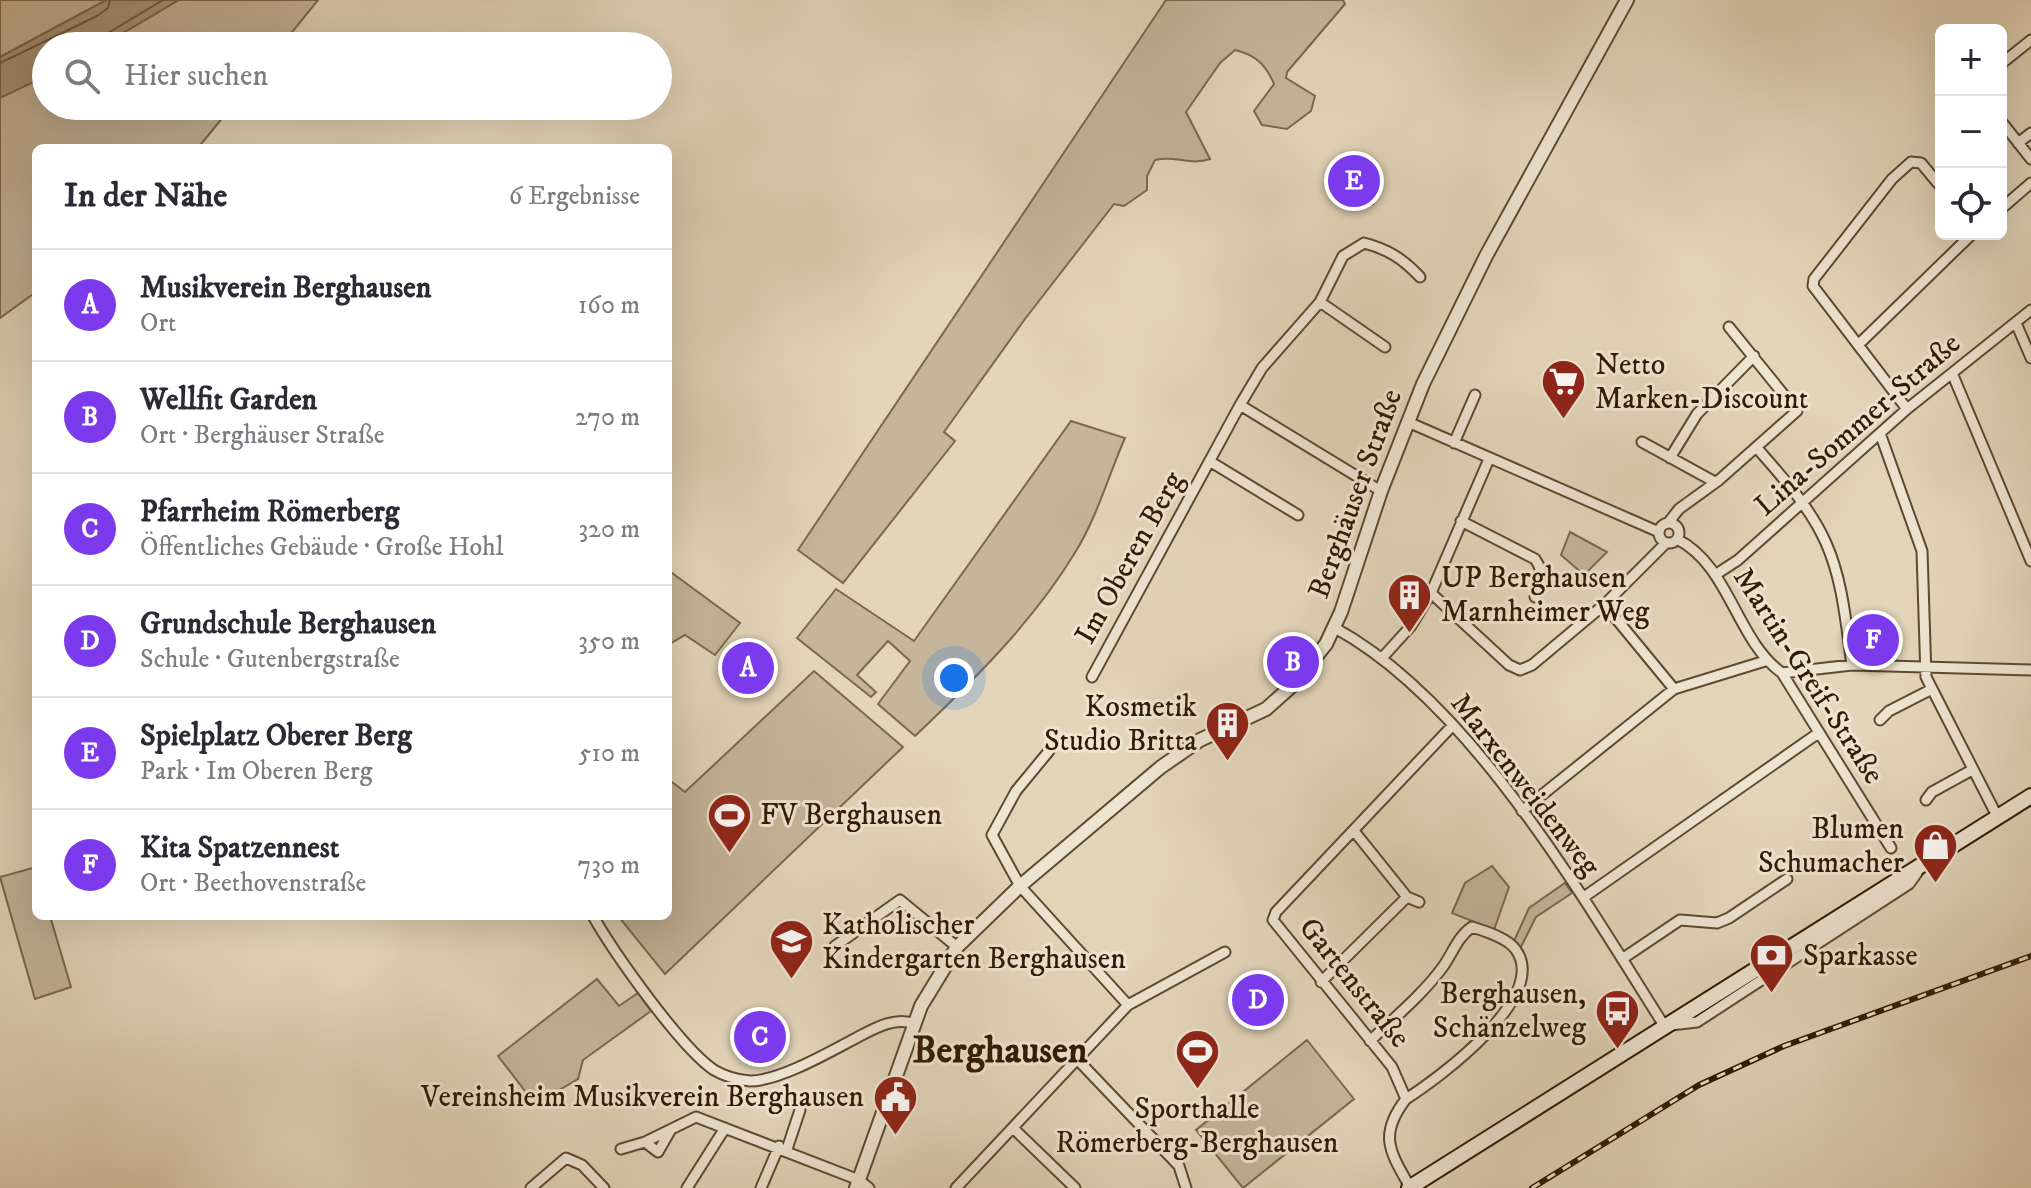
<!DOCTYPE html>
<html lang="de">
<head>
<meta charset="utf-8">
<style>
	:root { --surface:#fff; --page:#f7f7f7; --text:#2b2b33; --muted:#7c7c81; --line:#e1e1e2; --accent:#7c3aed }
	body { margin:0; font-family:"IM FELL DW Pica",serif; background:var(--page); color:var(--text) }
	.controls { position:absolute; right:24px; top:24px; display:grid; overflow:hidden; border-radius:12px; box-shadow:0 8px 32px #0002 }
	.controls button { width:72px; height:72px; display:grid; place-items:center; padding:0; border:0; border-bottom:2px solid var(--line); background:var(--surface); color:var(--text); font:40px sans-serif }
	.you { position:absolute; left:954px; top:678px; width:28px; height:28px; margin:-20px; border:6px solid #fff; border-radius:50%; background:#1a73e8; box-shadow:0 0 0 12px #1a73e833 }
	.badge { display:grid; place-items:center; width:52px; height:52px; border-radius:50%; background:var(--accent); color:#fff; font-size:26px; font-weight:700 }
	.pin { position:absolute; translate:-50% -50%; border:4px solid #fff; box-shadow:0 2px 8px #0006 }
	.list { margin:0; padding:0; list-style:none }
	h2 { display:flex; justify-content:space-between; align-items:center; height:104px; margin:0; padding:0 32px; font-size:34px }
	h2 small { font-size:26px; font-weight:400; color:var(--muted) }
	.list li { display:grid; grid-template-columns:52px 1fr auto; gap:24px; align-items:center; box-sizing:border-box; height:112px; padding:0 32px; border-top:2px solid var(--line) }
	.list b { display:block; font-size:30px; white-space:nowrap }
	.list p { margin:0; font-size:26px; white-space:nowrap; color:var(--muted) }
	.list em { font-size:26px; font-style:normal; color:var(--muted) }
	.icon { flex:none; width:44px; height:44px; fill:none; stroke:currentColor; stroke-width:2; stroke-linecap:round; stroke-linejoin:round }
	.map { position:relative; flex:none; width:2031px; height:1188px; overflow:hidden }
	.search { position:absolute; background:var(--surface); box-shadow:0 8px 32px #0002; left:32px; top:32px; width:640px; height:88px; display:flex; align-items:center; gap:20px; box-sizing:border-box; padding:0 28px; border-radius:44px; color:var(--muted); font-size:30px }
	.panel { position:absolute; background:var(--surface); box-shadow:0 8px 32px #0002; left:32px; top:144px; width:640px; height:776px; border-radius:12px }
	.map>svg:first-child { display:block }
</style>
</head>
<body>
<div class="map">
<svg width="2031" height="1188" viewBox="0 0 2031 1188">
	<rect width="100%" height="100%" fill="#e3d5ba"/>
	<filter id="stains"><feTurbulence type="fractalNoise" baseFrequency=".0025" numOctaves="4"/><feColorMatrix values="0 0 0 0 .2 0 0 0 0 .09 0 0 0 0 .02 0 0 0 .5 -.17"/></filter>
	<radialGradient id="worn" r=".72"><stop offset=".6" stop-color="#630" stop-opacity="0"/><stop offset="1" stop-color="#630" stop-opacity=".3"/></radialGradient>
	<path fill="#c5b59b" stroke="#7b684f" stroke-width="2" d="M0,0H318L281,46H46V106H232L198,148H36V292L0,318Z
		M1166,0H1343L1345,4L1287,72L1286,78L1315,96L1311,111L1287,129L1262,125L1254,111L1274,84C1266,65 1256,55 1235,50L1220,63L1186,112L1210,159C1190,166 1176,155 1155,160L1147,176V190L1124,206L1114,204L1025,319L944,432L955,441L843,583L798,550Z
		M1349,170L1379,191L1373,204L1362,206L1334,198Z
		M1071,421L1125,438C1109,474 1097,517 1076,551C1034,621 974,680 915,736L878,704L910,661L888,641L857,675L876,692L871,697L797,638L836,589L914,641Z
		M1570,532L1607,552L1584,575L1561,555Z
		M668,570L740,623L715,655L685,635L668,645Z
		M814,671L903,747L665,974L618,916H668V779L685,792Z
		M1492,866L1509,887L1494,930L1452,913L1465,883Z
		M36,867V916H50L71,987L35,999L0,877Z
		M1565,883L1572,893L1536,917L1521,947L1514,941L1529,908Z
		M597,979L619,1006L638,993L651,1011L583,1060L578,1079L535,1104L498,1056Z
		M1307,1040L1354,1099L1243,1188L1196,1130Z"/>
	<path fill="#a6967c" stroke="#77654c" stroke-width="2" d="M106,0H179L101,46H46V76L0,98V57Z"/>
	<g fill="none" stroke-linecap="round" stroke-linejoin="round">
		<path stroke="#6c5840" stroke-width="2" d="M99,46L103,36L163,0
			M0,63L97,16L108,8L110,0"/>
		<defs>
			<path id="minor" d="M2001,64L2031,40
				M2001,121L2031,159
				M2018,143L2031,133
				M2001,209L2031,183
				M2016,323L2031,358
				M1858,345L1972,234
				M1385,347L1320,302L1343,256L1364,243C1388,249 1403,259 1420,277
				M1952,373L2031,561
				M1240,405L1262,368L1320,302
				M1907,409L1813,286L1814,279L1892,179L1911,162L1921,163L1941,187
				M1408,422L1659,532
				M1881,436L1922,551L1926,677L1997,816
				M1642,442L1713,481
				M1454,443L1475,395
				M1757,448C1783,478 1810,507 1826,543C1843,581 1846,625 1852,665
				M1670,458L1697,414L1754,356
				M1489,459L1431,593L1509,665L1520,670L1532,665L1605,604L1666,543
				M1211,462L1298,515
				M1461,521L1535,559C1544,572 1543,584 1535,597
				M1668,523L1679,509L1719,480L1797,411L1729,327
				M1659 533a10 10 0 1 1 20 0a10 10 0 1 1-20 0Z
				M1677,539C1730,566 1736,640 1782,673L1891,848
				M1715,575L1738,560L1907,409L2031,310
				M1604,604L1674,689
				M1335,628C1471,702 1583,898 1665,1027
				M1382,658L1411,626L1431,593
				M1782,673L1852,665L2031,670
				M1092,677L1240,405L1381,491
				M1880,720L1889,711L1932,689
				M1926,800L1932,792L1972,770
				M1522,811L1674,689L1765,661
				M1407,897L1419,902
				M1584,897L1817,734
				M593,916C614,953 681,1048 714,1070C724,1076 739,1080 750,1081C780,1081 831,1051 858,1037C875,1028 896,1016 915,1024
				M835,946L900,900L957,947
				M1622,959L1680,920L1717,923L1729,918L1787,879
				M1321,982L1407,897L1354,831
				M1128,1005L1225,952
				M1671,1025L1697,1022L1909,884L1917,873L1915,870
				M1370,1041C1394,1018 1422,995 1442,968C1452,955 1457,937 1472,927C1485,931 1508,938 1516,950C1549,997 1439,1078 1406,1099
				M1075,1057L1179,1166L1186,1188
				M1013,1128L1075,1188
				M645,1142L658,1152L670,1131
				M621,1149L645,1142L696,1117L859,1180L869,1188
				M787,1149L800,1110
				M1410,1187C1390,1152 1378,1135 1406,1099L1392,1067L1273,920L1276,912L1453,725
				M531,1188L566,1158L582,1165L604,1188
				M687,1188L725,1128
				M761,1188L779,1146
				M956,1188L1128,1005L1020,886L992,835L1016,791L1049,751"/>
			<path id="tertiary" d="M856,1188L921,1006L957,947L1020,886L1161,767L1200,740L1266,709L1294,684L1326,644L1341,612L1381,491L1423,384L1486,256L1627,0"/>
			<path id="secondary" d="M1409,1188L2031,796"/>
		</defs>
		<use href="#minor" stroke="#5e4a31" stroke-width="13"/>
		<use href="#tertiary" stroke="#5e4a31" stroke-width="16"/>
		<use href="#secondary" stroke="#311b03" stroke-width="18"/>
		<use href="#minor" stroke="#ede4d2" stroke-width="9"/>
		<use href="#tertiary" stroke="#ede4d2" stroke-width="12"/>
		<use href="#secondary" stroke="#ede4d2" stroke-width="14"/>
		<defs>
			<path id="rail" d="M1532,1188L1699,1085L1784,1046L2031,956"/>
		</defs>
		<use href="#rail" stroke="#311b03" stroke-width="6"/>
		<use href="#rail" stroke="#ede4d2" stroke-width="3" stroke-dasharray="9" stroke-linecap="butt"/>
	</g>
	<defs>
		<symbol id="supermarket-pin" viewBox="-11 -11 22 30"><path d="M0 17L-7.5 6A9.5 9.5 0 1 1 7.5 6Z" fill="#8f2418" stroke="#ede4d2"/><path d="M-6-5.5h2.5l.6 2H6L4.5 2H-2.5L-4.4-4H-6ZM-1.5 3.2a1.3 1.3 0 1 0 .1 0ZM3 3.2a1.3 1.3 0 1 0 .1 0Z" fill="#fff"/></symbol>
		<symbol id="building-pin" viewBox="-11 -11 22 30"><path d="M0 17L-7.5 6A9.5 9.5 0 1 1 7.5 6Z" fill="#8f2418" stroke="#ede4d2"/><path d="M-4-6H4V6H1V3H-1V6H-4ZM-2.5-4.3h1.7v1.8h-1.7ZM.8-4.3h1.7v1.8H.8ZM-2.5-1h1.7V.8h-1.7ZM.8-1h1.7V.8H.8Z" fill="#fff"/></symbol>
		<symbol id="stadium-pin" viewBox="-11 -11 22 30"><path d="M0 17L-7.5 6A9.5 9.5 0 1 1 7.5 6Z" fill="#8f2418" stroke="#ede4d2"/><path d="M0-5a6.5 5 0 1 0 0 10a6.5 5 0 1 0 0-10ZM-3.5-1.8h7v3.6h-7Z" fill="#fff"/></symbol>
		<symbol id="shop-pin" viewBox="-11 -11 22 30"><path d="M0 17L-7.5 6A9.5 9.5 0 1 1 7.5 6Z" fill="#8f2418" stroke="#ede4d2"/><path d="M-5-2.5h2.3a2.7 3.5 0 0 1 5.4 0H5L5.5 6h-11ZM-1.5-2.5h3a1.5 2.3 0 0 0-3 0Z" fill="#fff"/></symbol>
		<symbol id="school-pin" viewBox="-11 -11 22 30"><path d="M0 17L-7.5 6A9.5 9.5 0 1 1 7.5 6Z" fill="#8f2418" stroke="#ede4d2"/><path d="M0-5L7-2L0 1L-7-2ZM-4 1L0 2.5L4 1V4Q0 6-4 4Z" fill="#fff"/></symbol>
		<symbol id="bank-pin" viewBox="-11 -11 22 30"><path d="M0 17L-7.5 6A9.5 9.5 0 1 1 7.5 6Z" fill="#8f2418" stroke="#ede4d2"/><path d="M-6-4H6V4H-6ZM0-2.3a2.3 2.3 0 1 0 0 4.6a2.3 2.3 0 1 0 0-4.6Z" fill="#fff"/></symbol>
		<symbol id="bus-pin" viewBox="-11 -11 22 30"><path d="M0 17L-7.5 6A9.5 9.5 0 1 1 7.5 6Z" fill="#8f2418" stroke="#ede4d2"/><path d="M-5-6H5V4H4V6H2V4H-2V6H-4V4H-5ZM-3.5-4V0h7V-4ZM-3.5 1.2v1.5H-2V1.2ZM2 1.2v1.5H3.5V1.2Z" fill="#fff"/></symbol>
		<symbol id="civic-pin" viewBox="-11 -11 22 30"><path d="M0 17L-7.5 6A9.5 9.5 0 1 1 7.5 6Z" fill="#8f2418" stroke="#ede4d2"/><path d="M-.6-6.5H3V-4.5H.6V-3L4-1V1h2V6H-6V1h2V-1L-.6-3ZM-1.2 2.5V6h2.4V2.5Z" fill="#fff"/></symbol>
	</defs>
	<g fill-rule="evenodd">
		<use href="#supermarket-pin" x="1538" y="356" width="51" height="69"/>
		<use href="#building-pin" x="1384" y="570" width="51" height="69"/>
		<use href="#building-pin" x="1202" y="698" width="51" height="69"/>
		<use href="#stadium-pin" x="704" y="790" width="51" height="69"/>
		<use href="#shop-pin" x="1910" y="820" width="51" height="69"/>
		<use href="#school-pin" x="766" y="916" width="51" height="69"/>
		<use href="#bank-pin" x="1746" y="930" width="51" height="69"/>
		<use href="#bus-pin" x="1592" y="986" width="51" height="69"/>
		<use href="#stadium-pin" x="1172" y="1026" width="51" height="69"/>
		<use href="#civic-pin" x="870" y="1072" width="51" height="69"/>
	</g>
	<g text-anchor="middle" dominant-baseline="central" stroke-width="6" stroke-linejoin="round" paint-order="stroke">
		<g font-size="30" fill="#311b03" stroke="#ede4d2" text-anchor="start">
			<text x="1595" y="365">Netto<tspan x="1595" dy="34">Marken-Discount</tspan></text>
			<text x="1441" y="578">UP Berghausen<tspan x="1441" dy="34">Marnheimer Weg</tspan></text>
			<text x="1197" y="707" text-anchor="end">Kosmetik<tspan x="1197" dy="34">Studio Britta</tspan></text>
			<text x="760" y="815">FV Berghausen</text>
			<text x="1904" y="829" text-anchor="end">Blumen<tspan x="1904" dy="34">Schumacher</tspan></text>
			<text x="822" y="925">Katholischer<tspan x="822" dy="34">Kindergarten Berghausen</tspan></text>
			<text x="1803" y="956">Sparkasse</text>
			<text x="1586" y="994" text-anchor="end">Berghausen,<tspan x="1586" dy="34">Schänzelweg</tspan></text>
			<text x="864" y="1097" text-anchor="end">Vereinsheim Musikverein Berghausen</text>
			<text x="1197" y="1109" text-anchor="middle">Sporthalle<tspan x="1197" dy="34">Römerberg-Berghausen</tspan></text>
		</g>
		<g font-size="30" fill="#311b03" stroke="#ede4d2">
			<text transform="translate(1858 425) rotate(-41)">Lina-Sommer-Straße</text>
			<text transform="translate(1356 494) rotate(-70)">Berghäuser Straße</text>
			<text transform="translate(1130 558) rotate(-61)">Im Oberen Berg</text>
			<text transform="translate(1808 676) rotate(57)">Martin-Greif-Straße</text>
			<text transform="translate(1525 785) rotate(52)">Marxenweidenweg</text>
			<text transform="translate(1354 983) rotate(51)">Gartenstraße</text>
		</g>
		<g font-size="38" font-weight="bold" fill="#311b03" stroke="#ede4d2">
			<text x="1000" y="1051">Berghausen</text>
		</g>
	</g>
	<rect width="100%" height="100%" filter="url(#stains)"/>
	<rect width="100%" height="100%" fill="url(#worn)"/>
</svg>
<div class="controls">
<button>+</button>
<button>−</button>
<button><svg class="icon" aria-label="locate" viewBox="0 0 24 24"><circle cx="12" cy="12" r="6"/><path d="M12 2v4M12 18v4M2 12h4M18 12h4"/></svg></button>
</div>
<div class="you"></div>
<div class="pin badge" style="left:748px;top:668px">A</div>
<div class="pin badge" style="left:1293px;top:662px">B</div>
<div class="pin badge" style="left:760px;top:1037px">C</div>
<div class="pin badge" style="left:1258px;top:1000px">D</div>
<div class="pin badge" style="left:1354px;top:181px">E</div>
<div class="pin badge" style="left:1873px;top:640px">F</div>
<div class="search"><svg class="icon" aria-label="search" viewBox="0 0 24 24"><circle cx="10" cy="10" r="6"/><path d="M15 15l6 6"/></svg>Hier suchen</div>
<section class="panel">
<h2>In der Nähe<small>6 Ergebnisse</small></h2>
<ul class="list">
<li><span class="badge">A</span><div><b>Musikverein Berghausen</b><p>Ort</p></div><em>160 m</em></li>
<li><span class="badge">B</span><div><b>Wellfit Garden</b><p>Ort · Berghäuser Straße</p></div><em>270 m</em></li>
<li><span class="badge">C</span><div><b>Pfarrheim Römerberg</b><p>Öffentliches Gebäude · Große Hohl</p></div><em>320 m</em></li>
<li><span class="badge">D</span><div><b>Grundschule Berghausen</b><p>Schule · Gutenbergstraße</p></div><em>350 m</em></li>
<li><span class="badge">E</span><div><b>Spielplatz Oberer Berg</b><p>Park · Im Oberen Berg</p></div><em>510 m</em></li>
<li><span class="badge">F</span><div><b>Kita Spatzennest</b><p>Ort · Beethovenstraße</p></div><em>730 m</em></li>
</ul>
</section>
</div>
</body>
</html>
